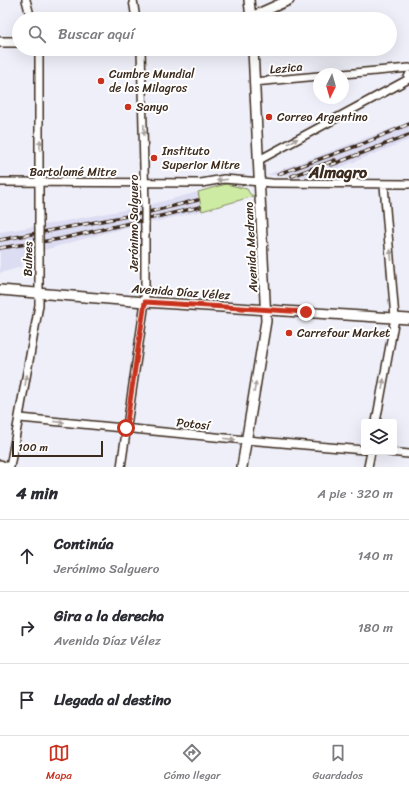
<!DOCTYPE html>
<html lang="es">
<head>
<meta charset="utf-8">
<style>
	:root { --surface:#fff; --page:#f2f2f3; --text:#2b2b33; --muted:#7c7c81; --line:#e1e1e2; --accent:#c8321e }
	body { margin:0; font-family:Sriracha,sans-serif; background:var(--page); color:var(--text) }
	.controls { position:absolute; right:12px; bottom:12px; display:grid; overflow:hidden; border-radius:4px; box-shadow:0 4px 16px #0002 }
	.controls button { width:36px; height:36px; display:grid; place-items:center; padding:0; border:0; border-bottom:1px solid var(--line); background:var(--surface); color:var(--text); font:20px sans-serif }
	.compass { position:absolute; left:313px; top:68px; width:36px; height:36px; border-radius:50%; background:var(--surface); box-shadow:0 4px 16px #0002; rotate:185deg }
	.scale { position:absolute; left:12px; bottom:10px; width:91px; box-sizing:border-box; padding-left:4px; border:2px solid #3b2a1e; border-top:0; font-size:11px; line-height:14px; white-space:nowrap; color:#3b2a1e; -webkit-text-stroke:3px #fff; paint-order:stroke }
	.stop { position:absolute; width:12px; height:12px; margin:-9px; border:3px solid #c8321e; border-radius:50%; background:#fff }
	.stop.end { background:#c8321e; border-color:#fff; box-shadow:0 1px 4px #0008 }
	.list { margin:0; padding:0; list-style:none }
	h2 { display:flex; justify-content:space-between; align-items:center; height:52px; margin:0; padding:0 16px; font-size:17px }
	h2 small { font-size:13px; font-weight:400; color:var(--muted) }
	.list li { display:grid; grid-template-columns:26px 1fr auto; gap:12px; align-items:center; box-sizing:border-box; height:72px; padding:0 16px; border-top:1px solid var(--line) }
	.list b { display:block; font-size:15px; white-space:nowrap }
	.list p { margin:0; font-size:13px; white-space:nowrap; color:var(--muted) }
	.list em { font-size:13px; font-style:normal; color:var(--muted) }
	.icon { flex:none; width:22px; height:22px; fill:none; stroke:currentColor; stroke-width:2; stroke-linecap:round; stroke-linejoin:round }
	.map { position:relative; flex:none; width:409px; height:467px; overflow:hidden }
	.search { position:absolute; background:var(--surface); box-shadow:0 4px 16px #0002; left:12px; right:12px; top:12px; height:44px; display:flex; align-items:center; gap:10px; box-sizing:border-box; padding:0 14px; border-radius:22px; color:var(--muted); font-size:15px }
	.sheet { height:268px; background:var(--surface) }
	nav { display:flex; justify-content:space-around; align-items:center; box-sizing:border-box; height:56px; border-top:1px solid var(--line); background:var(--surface); font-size:11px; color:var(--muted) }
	nav a { display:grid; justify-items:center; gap:2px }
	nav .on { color:var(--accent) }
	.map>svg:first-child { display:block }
</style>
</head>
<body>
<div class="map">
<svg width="409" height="467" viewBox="0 0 409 467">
	<rect width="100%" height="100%" fill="#efeff9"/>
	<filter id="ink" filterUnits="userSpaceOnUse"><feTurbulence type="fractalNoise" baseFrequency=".025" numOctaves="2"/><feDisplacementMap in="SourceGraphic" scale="8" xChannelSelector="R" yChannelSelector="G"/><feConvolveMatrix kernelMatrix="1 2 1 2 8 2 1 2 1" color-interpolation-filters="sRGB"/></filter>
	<g filter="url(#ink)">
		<path fill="#dcdcf2" d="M409,122V140L316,177L266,175Z
			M198,192L202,211L101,234L44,250L34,254L33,263L22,262L21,267L0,273V232L44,225L145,206Z"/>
		<path fill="#cdeba2" stroke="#848a60" d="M226,184L247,189L250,194L254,196L202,211L198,192Z"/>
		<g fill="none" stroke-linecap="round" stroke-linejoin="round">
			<defs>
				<path id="minor" d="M26,0L31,19
					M133,0L136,19
					M39,49V226
					M141,49L145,206
					M343,74L409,68
					M254,82L319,76
					M259,160L407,80L409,75
					M0,182L201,183L224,179L272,183L409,184
					M20,418L246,440L364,450
					M376,422L395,318L384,185
					M389,452L409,454
					M0,464L8,467
					M10,467L39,305V252
					M121,467L145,302V224
					M368,467L371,452"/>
				<path id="major" d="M249,0L251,19
					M242,19L251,17L289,0
					M0,42H19
					M0,290L145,302L409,319
					M242,467L266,321L253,49"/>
			</defs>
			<use href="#minor" stroke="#3b2a1e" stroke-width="10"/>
			<use href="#major" stroke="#3b2a1e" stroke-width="12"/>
			<use href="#minor" stroke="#fff" stroke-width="7"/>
			<use href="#major" stroke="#fff" stroke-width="9"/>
			<defs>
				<path id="rail" d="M331,165L409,135
					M278,174L362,144L409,124
					M292,176L335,160
					M0,240L149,212L198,200
					M0,248L60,239L200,207"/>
			</defs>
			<use href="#rail" stroke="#3b2a1e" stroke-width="3.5"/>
			<use href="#rail" stroke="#fff" stroke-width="2" stroke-dasharray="6" stroke-linecap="butt"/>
			<defs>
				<path id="minor-bridge" d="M145,224V206
					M39,252V226"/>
			</defs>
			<use href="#minor-bridge" stroke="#3b2a1e" stroke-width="10" stroke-linecap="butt"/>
			<use href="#minor-bridge" stroke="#fff" stroke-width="7"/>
		</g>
		<defs><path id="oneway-solid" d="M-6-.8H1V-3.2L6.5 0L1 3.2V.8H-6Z"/></defs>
		<g fill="#a79f9a">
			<use href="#oneway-solid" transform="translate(144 130) rotate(89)"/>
			<use href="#oneway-solid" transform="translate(293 141) rotate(-28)"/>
			<use href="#oneway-solid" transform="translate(40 145) rotate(-89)"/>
			<use href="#oneway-solid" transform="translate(222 180) rotate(173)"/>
			<use href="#oneway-solid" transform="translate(391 255) rotate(-95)"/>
			<use href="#oneway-solid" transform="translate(26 380) rotate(-80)"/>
			<use href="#oneway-solid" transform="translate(383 384) rotate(-80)"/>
			<use href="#oneway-solid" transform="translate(255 387) rotate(-80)"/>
			<use href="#oneway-solid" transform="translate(59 422) rotate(5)"/>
			<use href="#oneway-solid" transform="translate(230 439) rotate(6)"/>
		</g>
	</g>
	<g fill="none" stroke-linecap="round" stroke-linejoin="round" filter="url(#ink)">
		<path stroke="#c8321e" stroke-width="5" d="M126,428L145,302L306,312"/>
	</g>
	<g fill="#c8321e" stroke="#fff" stroke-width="1.5">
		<circle cx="101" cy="81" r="4"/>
		<circle cx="128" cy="107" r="4"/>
		<circle cx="269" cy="117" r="4"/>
		<circle cx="154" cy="158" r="4"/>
		<circle cx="289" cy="333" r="4"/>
	</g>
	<g text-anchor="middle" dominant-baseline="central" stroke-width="4" stroke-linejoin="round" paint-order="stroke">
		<g font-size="12" fill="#3b2a1e" stroke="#fff">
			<text transform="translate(286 68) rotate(-5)">Lezica</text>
			<text x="73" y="172">Bartolomé Mitre</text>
			<text transform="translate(134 223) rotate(-90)">Jerónimo Salguero</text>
			<text transform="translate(251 247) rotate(-93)">Avenida Medrano</text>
			<text transform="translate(28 259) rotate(-89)">Bulnes</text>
			<text transform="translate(181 292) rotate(4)">Avenida Díaz Vélez</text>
			<text transform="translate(193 424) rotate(6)">Potosí</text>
		</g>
		<g font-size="12" fill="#3b2a1e" stroke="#fff" text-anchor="start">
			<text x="109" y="74">Cumbre Mundial<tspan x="109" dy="14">de los Milagros</tspan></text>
			<text x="136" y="107">Sanyo</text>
			<text x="277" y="117">Correo Argentino</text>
			<text x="162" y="151">Instituto<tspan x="162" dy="14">Superior Mitre</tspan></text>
			<text x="297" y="333">Carrefour Market</text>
		</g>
		<g font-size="16" font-weight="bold" fill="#3b2a1e" stroke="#fff">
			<text x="338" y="172">Almagro</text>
		</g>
	</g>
</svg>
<div class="controls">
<button><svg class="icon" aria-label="layers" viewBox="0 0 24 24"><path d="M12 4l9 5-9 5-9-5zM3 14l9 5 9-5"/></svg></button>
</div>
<svg class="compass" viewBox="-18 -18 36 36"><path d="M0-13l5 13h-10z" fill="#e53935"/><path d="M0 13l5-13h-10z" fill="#7c7c81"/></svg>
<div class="scale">100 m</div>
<div class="stop" style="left:126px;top:428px"></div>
<div class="stop end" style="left:306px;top:312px"></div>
<div class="search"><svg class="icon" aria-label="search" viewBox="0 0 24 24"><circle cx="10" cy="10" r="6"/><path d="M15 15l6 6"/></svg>Buscar aquí</div>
</div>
<section class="sheet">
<h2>4 min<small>A pie · 320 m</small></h2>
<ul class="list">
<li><svg class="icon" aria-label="ahead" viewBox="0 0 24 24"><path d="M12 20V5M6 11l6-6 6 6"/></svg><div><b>Continúa</b><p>Jerónimo Salguero</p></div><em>140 m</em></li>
<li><svg class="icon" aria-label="right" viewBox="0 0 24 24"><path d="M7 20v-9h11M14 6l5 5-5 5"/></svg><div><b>Gira a la derecha</b><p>Avenida Díaz Vélez</p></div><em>180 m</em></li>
<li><svg class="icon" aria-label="arrive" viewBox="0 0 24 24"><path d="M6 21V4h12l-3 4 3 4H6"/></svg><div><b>Llegada al destino</b></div></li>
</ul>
</section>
<nav>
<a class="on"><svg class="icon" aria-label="map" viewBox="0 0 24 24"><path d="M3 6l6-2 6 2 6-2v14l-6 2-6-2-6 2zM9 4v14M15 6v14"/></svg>Mapa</a>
<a><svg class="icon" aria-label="directions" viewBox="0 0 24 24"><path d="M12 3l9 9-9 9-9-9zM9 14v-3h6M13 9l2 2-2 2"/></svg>Cómo llegar</a>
<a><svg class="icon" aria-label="saved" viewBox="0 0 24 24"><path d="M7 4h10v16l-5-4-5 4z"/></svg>Guardados</a>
</nav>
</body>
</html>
